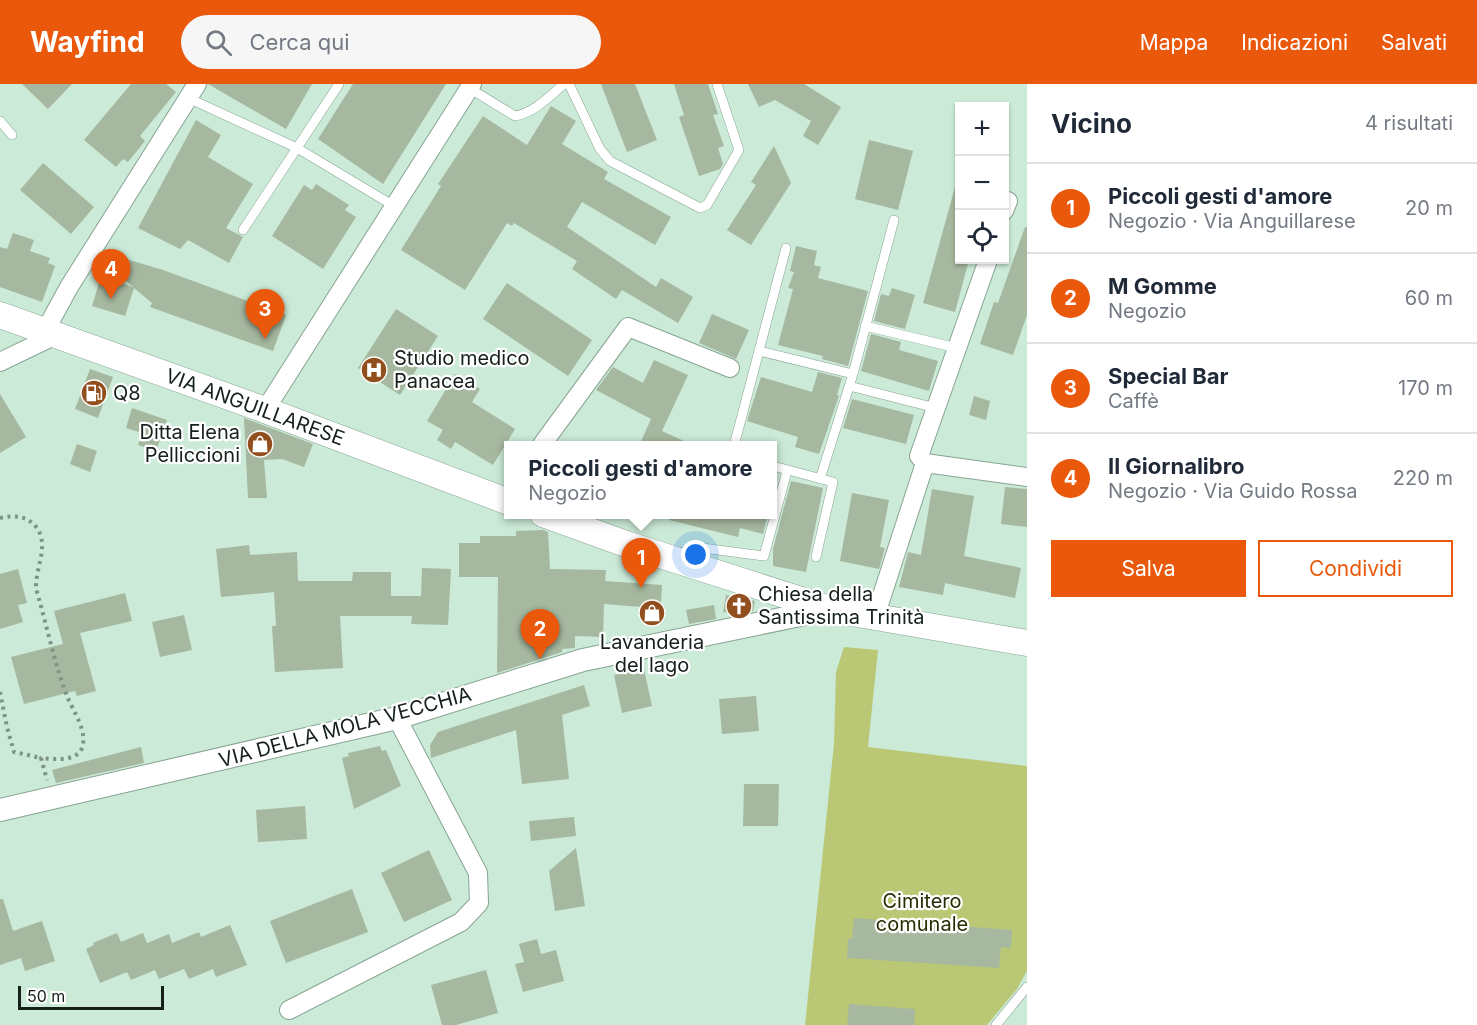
<!DOCTYPE html>
<html lang="it">
<head>
<meta charset="utf-8">
<style>
	:root { --surface:#fff; --page:#f6f6f7; --text:#1f2937; --muted:#747a83; --line:#e0e1e3; --accent:#ea580c }
	body { margin:0; font-family:Inter,sans-serif; background:var(--page); color:var(--text) }
	.controls { position:absolute; right:18px; top:18px; display:grid; overflow:hidden; border-radius:0px; box-shadow:0 2px 4px #0004 }
	.controls button { width:54px; height:54px; display:grid; place-items:center; padding:0; border:0; border-bottom:2px solid var(--line); background:var(--surface); color:var(--text); font:30px sans-serif }
	.scale { position:absolute; left:18px; bottom:15px; width:146px; box-sizing:border-box; padding-left:6px; border:3px solid #15201a; border-top:0; font-size:16px; line-height:21px; white-space:nowrap; color:#15201a; -webkit-text-stroke:4px #fff; paint-order:stroke }
	.you { position:absolute; left:696px; top:471px; width:21px; height:21px; margin:-15px; border:4px solid #fff; border-radius:50%; background:#1a73e8; box-shadow:0 0 0 9px #1a73e833 }
	.badge { display:grid; place-items:center; width:39px; height:39px; border-radius:50%; background:var(--accent); color:#fff; font-size:20px; font-weight:700 }
	.pin { position:absolute; translate:-50% -50px; filter:drop-shadow(0 2px 3px #0008) }
	.pin::after { content:''; position:absolute; top:32px; width:21px; height:18px; background:inherit; clip-path:polygon(0 0,100% 0,50% 100%) }
	.popup { position:absolute; left:504px; top:357px; width:273px; height:78px; box-sizing:border-box; display:grid; place-content:center; border-radius:0px; background:var(--surface); filter:drop-shadow(0 2px 4px #0005); font-size:20px; white-space:nowrap; color:var(--muted) }
	.popup b { font-size:22px; color:var(--text) }
	.popup::after { content:''; position:absolute; left:50%; top:100%; margin-left:-12px; border:12px solid transparent; border-top-color:var(--surface) }
	.list { margin:0; padding:0; list-style:none }
	h2 { display:flex; justify-content:space-between; align-items:center; height:78px; margin:0; padding:0 24px; font-size:26px }
	h2 small { font-size:20px; font-weight:400; color:var(--muted) }
	.list li { display:grid; grid-template-columns:39px 1fr auto; gap:18px; align-items:center; box-sizing:border-box; height:90px; padding:0 24px; border-top:2px solid var(--line) }
	.list b { display:block; font-size:22px; white-space:nowrap }
	.list p { margin:0; font-size:20px; white-space:nowrap; color:var(--muted) }
	.list em { font-size:20px; font-style:normal; color:var(--muted) }
	.actions { display:flex; gap:12px; padding:18px 24px }
	.actions a { flex:1; padding:14px 0; border:2px solid var(--accent); border-radius:0px; text-align:center; font-size:21px; color:var(--accent) }
	.actions .main { background:var(--accent); color:#fff }
	.icon { flex:none; width:33px; height:33px; fill:none; stroke:currentColor; stroke-width:2; stroke-linecap:round; stroke-linejoin:round }
	.map { position:relative; flex:none; width:1027px; height:941px; overflow:hidden }
	header { display:flex; align-items:center; gap:36px; box-sizing:border-box; height:84px; padding:0 30px; background:var(--accent); color:#fff }
	header strong { font-size:28px }
	nav { display:flex; gap:33px; margin-inline-start:auto; font-size:21px }
	.search { width:420px; height:54px; background:var(--page); display:flex; align-items:center; gap:15px; box-sizing:border-box; padding:0 21px; border-radius:33px; color:var(--muted); font-size:22px }
	main { display:flex }
	aside { flex:1; background:var(--surface) }
	.map>svg:first-child { display:block }
</style>
</head>
<body>
<header>
<strong>Wayfind</strong>
<div class="search"><svg class="icon" aria-label="search" viewBox="0 0 24 24"><circle cx="10" cy="10" r="6"/><path d="M15 15l6 6"/></svg>Cerca qui</div>
<nav><a>Mappa</a><a>Indicazioni</a><a>Salvati</a></nav>
</header>
<main>
<div class="map">
<svg width="1027" height="941" viewBox="0 0 1027 941">
	<rect width="100%" height="100%" fill="#cbead7"/>
	<path fill="#bac876" d="M844,563L878,566L868,663L1027,682V887L1017,905L987,941H805L834,660L836,588Z"/>
	<path fill="#a6b89f" d="M22,0H72L48,25Z
		M131,0H166L176,8L140,52L145,57L128,78L123,75L116,83L84,56Z
		M208,0H312L286,45Z
		M353,0H446L383,100L318,55Z
		M601,0H635L657,56L627,68Z
		M674,0H708L718,30L713,31L724,62L718,64L723,80L720,85L699,92L679,33L684,31Z
		M748,0H804L841,23L818,61L803,52L811,37L775,16L759,23Z
		M551,22L576,37L562,60L608,88L604,95L671,133L655,161L582,118L567,143L656,203L661,194L693,213L678,239L622,206L616,215L572,185L577,177L514,139L512,142L507,139L465,206L401,166L441,102L438,100L483,32L527,61Z
		M196,36L221,51L208,73L253,100L226,144L243,153L229,179L188,156L180,165L138,144Z
		M869,56L913,67L898,126L855,115Z
		M774,62L791,99L751,161L727,146L756,101L751,98Z
		M43,79L94,123L71,150L20,106Z
		M316,100L349,121L345,126L356,133L323,185L272,152L304,101L312,106Z
		M955,103L960,104V176H969L955,228L923,219Z
		M1025,143H1027V231L1013,271L980,260L994,218L998,219Z
		M13,149L34,156L30,167L50,174L48,179L55,182L42,218L0,203V163L7,165Z
		M796,162L817,167L814,181L821,183L818,194L868,207L848,282L822,275L823,272L778,261L793,205L788,204L794,188L790,187Z
		M116,172L163,186L286,231L273,267L150,223L152,219L134,204L125,232L92,222L101,192L133,203L112,185Z
		M507,199L592,256L568,292L483,235Z
		M892,204L915,211L905,245L874,237L881,210L889,212Z
		M396,225L438,252L400,311L358,284Z
		M712,230L749,246L736,275L699,259Z
		M871,250L901,258L899,266L938,277L929,307L861,287Z
		M654,276L688,291L662,347L695,362H639L651,335L596,306L613,283L643,299Z
		M90,285L113,293L98,334L75,325Z
		M818,288L842,294L837,311L839,312L819,370L795,363L798,353L747,337L761,293L812,308Z
		M455,290L480,305L472,318L515,345L493,381L455,358L451,365L437,356L443,346L427,337Z
		M0,310L26,353L0,369Z
		M974,312L990,317L986,336L969,331Z
		M852,315L914,331L906,360L843,344Z
		M132,324L167,336L156,367L138,361L142,349L126,344Z
		M244,334L313,360L304,383L282,375L264,376L267,414H248Z
		M77,360L97,367L90,388L70,380Z
		M791,397L823,404L806,488L773,482V465Z
		M1005,403L1027,405V443L1001,440Z
		M932,405L974,412L964,472L1021,484L1015,514L945,499L943,511L899,503L908,468L921,471Z
		M852,409L889,416L880,463L885,464L879,485L840,477Z
		M670,430H768L763,450L740,444L738,453L669,436Z
		M543,446L548,448L550,485L606,486L605,497L662,501L660,537L640,535L642,523L604,520L603,553L575,552V564L562,565V568L497,589L498,493H459V459H480V452H516V447Z
		M249,461L250,471L297,468L298,497H352L353,488H391V512H421L422,484L451,485L448,541L411,540L412,532H340L343,584L275,588L272,542H276L274,508L221,513L216,465Z
		M18,485L27,519L18,521L23,538L0,545V490Z
		M125,509L132,537L80,549L96,607L77,612L75,607L24,620L11,573L63,560L54,527Z
		M726,511L755,517L753,527L736,530L723,528Z
		M714,521L716,535L689,540L686,526Z
		M184,531L192,566L160,573L152,538Z
		M644,585L652,622L622,629L614,591Z
		M584,601L590,622L562,631L569,695L522,700L516,646L431,674L430,661L438,648Z
		M756,612L759,647L722,650L719,615Z
		M380,662L382,667L386,666L401,702L354,725L342,674L349,672L348,669Z
		M141,663L144,679L56,699L52,686Z
		M744,700H779L778,742H743Z
		M305,722L307,755L258,758L256,726Z
		M574,733L576,752L531,757L529,737Z
		M576,764L585,822L555,827L549,787Z
		M429,766L452,816L404,838L381,789Z
		M352,805L368,848L286,879L270,837Z
		M0,815H3L13,847L42,837L55,877L25,887L21,874L0,881Z
		M854,834L1012,846L1011,864L1001,863L999,884L847,874L848,855H852Z
		M230,841L247,881L216,893L213,885L189,895L184,885L159,895L155,886L131,896L127,888L100,899L86,865L94,861L93,859L117,849L121,858L143,849L147,859L169,850L172,859L199,848L201,853Z
		M537,855L541,870L556,866L564,897L523,908L515,880L524,878L519,860Z
		M486,886L498,929L456,941H442L431,901Z
		M849,920L915,925L914,941H847Z"/>
	<g fill="none" stroke-linecap="round" stroke-linejoin="round">
		<defs>
			<path id="service" d="M569,0L600,65L610,77L700,124L707,121L739,66L717,0
				M469,4L515,32C534,29 550,12 564,0
				M188,14L297,64L394,122
				M0,37L12,51
				M243,146L339,0
				M865,242L957,264
				M759,267L853,290
				M849,302L936,324
				M734,362L786,164
				M773,382L833,398L816,473
				M820,395L853,290L894,136
				M677,471L695,463L764,472L787,387
				M996,941L1027,903"/>
			<path id="minor" d="M1004,127L1008,117
				M988,176L919,372L925,379L1027,393
				M45,247L69,203L197,0
				M0,278L56,251
				M265,326L472,0
				M541,362L628,243L730,284
				M875,533L925,379
				M289,926L461,838L479,819L478,789L397,634"/>
			<path id="tertiary" d="M0,726L397,634L583,576L829,525"/>
			<path id="secondary" d="M0,231L265,326L509,418
				M543,430L626,460L829,525L1027,559"/>
		</defs>
		<use href="#service" stroke="#87a492" stroke-width="10"/>
		<use href="#minor" stroke="#87a492" stroke-width="20"/>
		<use href="#tertiary" stroke="#87a492" stroke-width="24"/>
		<use href="#secondary" stroke="#87a492" stroke-width="27"/>
		<path stroke="#7d9386" stroke-width="4" stroke-dasharray="3 4.5" stroke-linecap="butt" d="M0,434C14,431 27,431 37,444C49,462 36,483 36,502C36,506 38,511 39,515C48,547 55,581 67,612C73,627 88,647 82,664C77,678 53,675 41,674L47,696
			M0,608L7,643L14,668L41,674"/>
		<use href="#service" stroke="#fff" stroke-width="9"/>
		<use href="#minor" stroke="#fff" stroke-width="18"/>
		<use href="#tertiary" stroke="#fff" stroke-width="22"/>
		<use href="#secondary" stroke="#fff" stroke-width="26"/>
	</g>
	<defs>
		<symbol id="hospital-disc" viewBox="-11 -11 22 22"><circle r="9.5" fill="#924f1e" stroke="#fff"/><path d="M-5-5h3v3.5h4V-5h3V5h-3V1.5h-4V5h-3Z" fill="#fff"/></symbol>
		<symbol id="fuel-disc" viewBox="-11 -11 22 22"><circle r="9.5" fill="#924f1e" stroke="#fff"/><path d="M-5.5-6h7V0h2V4h1.3V-2.5L3-4.5l.8-.8L6-3V5H2.5V1h-1V6h-7ZM-4.2-4.7v3.2H.2V-4.7Z" fill="#fff"/></symbol>
		<symbol id="shop-disc" viewBox="-11 -11 22 22"><circle r="9.5" fill="#924f1e" stroke="#fff"/><path d="M-5-2.5h2.3a2.7 3.5 0 0 1 5.4 0H5L5.5 6h-11ZM-1.5-2.5h3a1.5 2.3 0 0 0-3 0Z" fill="#fff"/></symbol>
		<symbol id="church-disc" viewBox="-11 -11 22 22"><circle r="9.5" fill="#924f1e" stroke="#fff"/><path d="M-1.2-6h2.4v3.5h3.3v2.4h-3.3V6h-2.4V-.1h-3.3v-2.4h3.3Z" fill="#fff"/></symbol>
	</defs>
	<g fill-rule="evenodd">
		<use href="#hospital-disc" x="359" y="271" width="30" height="30"/>
		<use href="#fuel-disc" x="79" y="294" width="30" height="30"/>
		<use href="#shop-disc" x="245" y="345" width="30" height="30"/>
		<use href="#church-disc" x="724" y="507" width="30" height="30"/>
		<use href="#shop-disc" x="637" y="514" width="30" height="30"/>
	</g>
	<g text-anchor="middle" dominant-baseline="central" stroke-width="4.5" stroke-linejoin="round" paint-order="stroke">
		<g font-size="20" fill="#15201a" stroke="#fff" text-anchor="start">
			<text x="394" y="274">Studio medico<tspan x="394" dy="23">Panacea</tspan></text>
			<text x="113" y="309">Q8</text>
			<text x="240" y="348" text-anchor="end">Ditta Elena<tspan x="240" dy="23">Pelliccioni</tspan></text>
			<text x="758" y="510">Chiesa della<tspan x="758" dy="23">Santissima Trinità</tspan></text>
			<text x="652" y="558" text-anchor="middle">Lavanderia<tspan x="652" dy="23">del lago</tspan></text>
		</g>
		<g font-size="20" fill="#15201a" stroke="#fff">
			<text transform="translate(255 323) rotate(20)">VIA ANGUILLARESE</text>
			<text transform="translate(345 643) rotate(-15)">VIA DELLA MOLA VECCHIA</text>
		</g>
		<g font-size="20" fill="#292e02" stroke="#fff">
			<text x="922" y="817">Cimitero<tspan x="922" dy="23">comunale</tspan></text>
		</g>
	</g>
</svg>
<div class="controls">
<button>+</button>
<button>−</button>
<button><svg class="icon" aria-label="locate" viewBox="0 0 24 24"><circle cx="12" cy="12" r="6"/><path d="M12 2v4M12 18v4M2 12h4M18 12h4"/></svg></button>
</div>
<div class="scale">50 m</div>
<div class="you"></div>
<div class="pin badge" style="left:641px;top:504px">1</div>
<div class="popup"><b>Piccoli gesti d'amore</b>Negozio</div>
<div class="pin badge" style="left:540px;top:575px">2</div>
<div class="pin badge" style="left:265px;top:255px">3</div>
<div class="pin badge" style="left:111px;top:215px">4</div>
</div>
<aside>
<h2>Vicino<small>4 risultati</small></h2>
<ul class="list">
<li><span class="badge">1</span><div><b>Piccoli gesti d'amore</b><p>Negozio · Via Anguillarese</p></div><em>20 m</em></li>
<li><span class="badge">2</span><div><b>M Gomme</b><p>Negozio</p></div><em>60 m</em></li>
<li><span class="badge">3</span><div><b>Special Bar</b><p>Caffè</p></div><em>170 m</em></li>
<li><span class="badge">4</span><div><b>Il Giornalibro</b><p>Negozio · Via Guido Rossa</p></div><em>220 m</em></li>
</ul>
<div class="actions"><a class="main">Salva</a><a>Condividi</a></div>
</aside>
</main>
</body>
</html>
